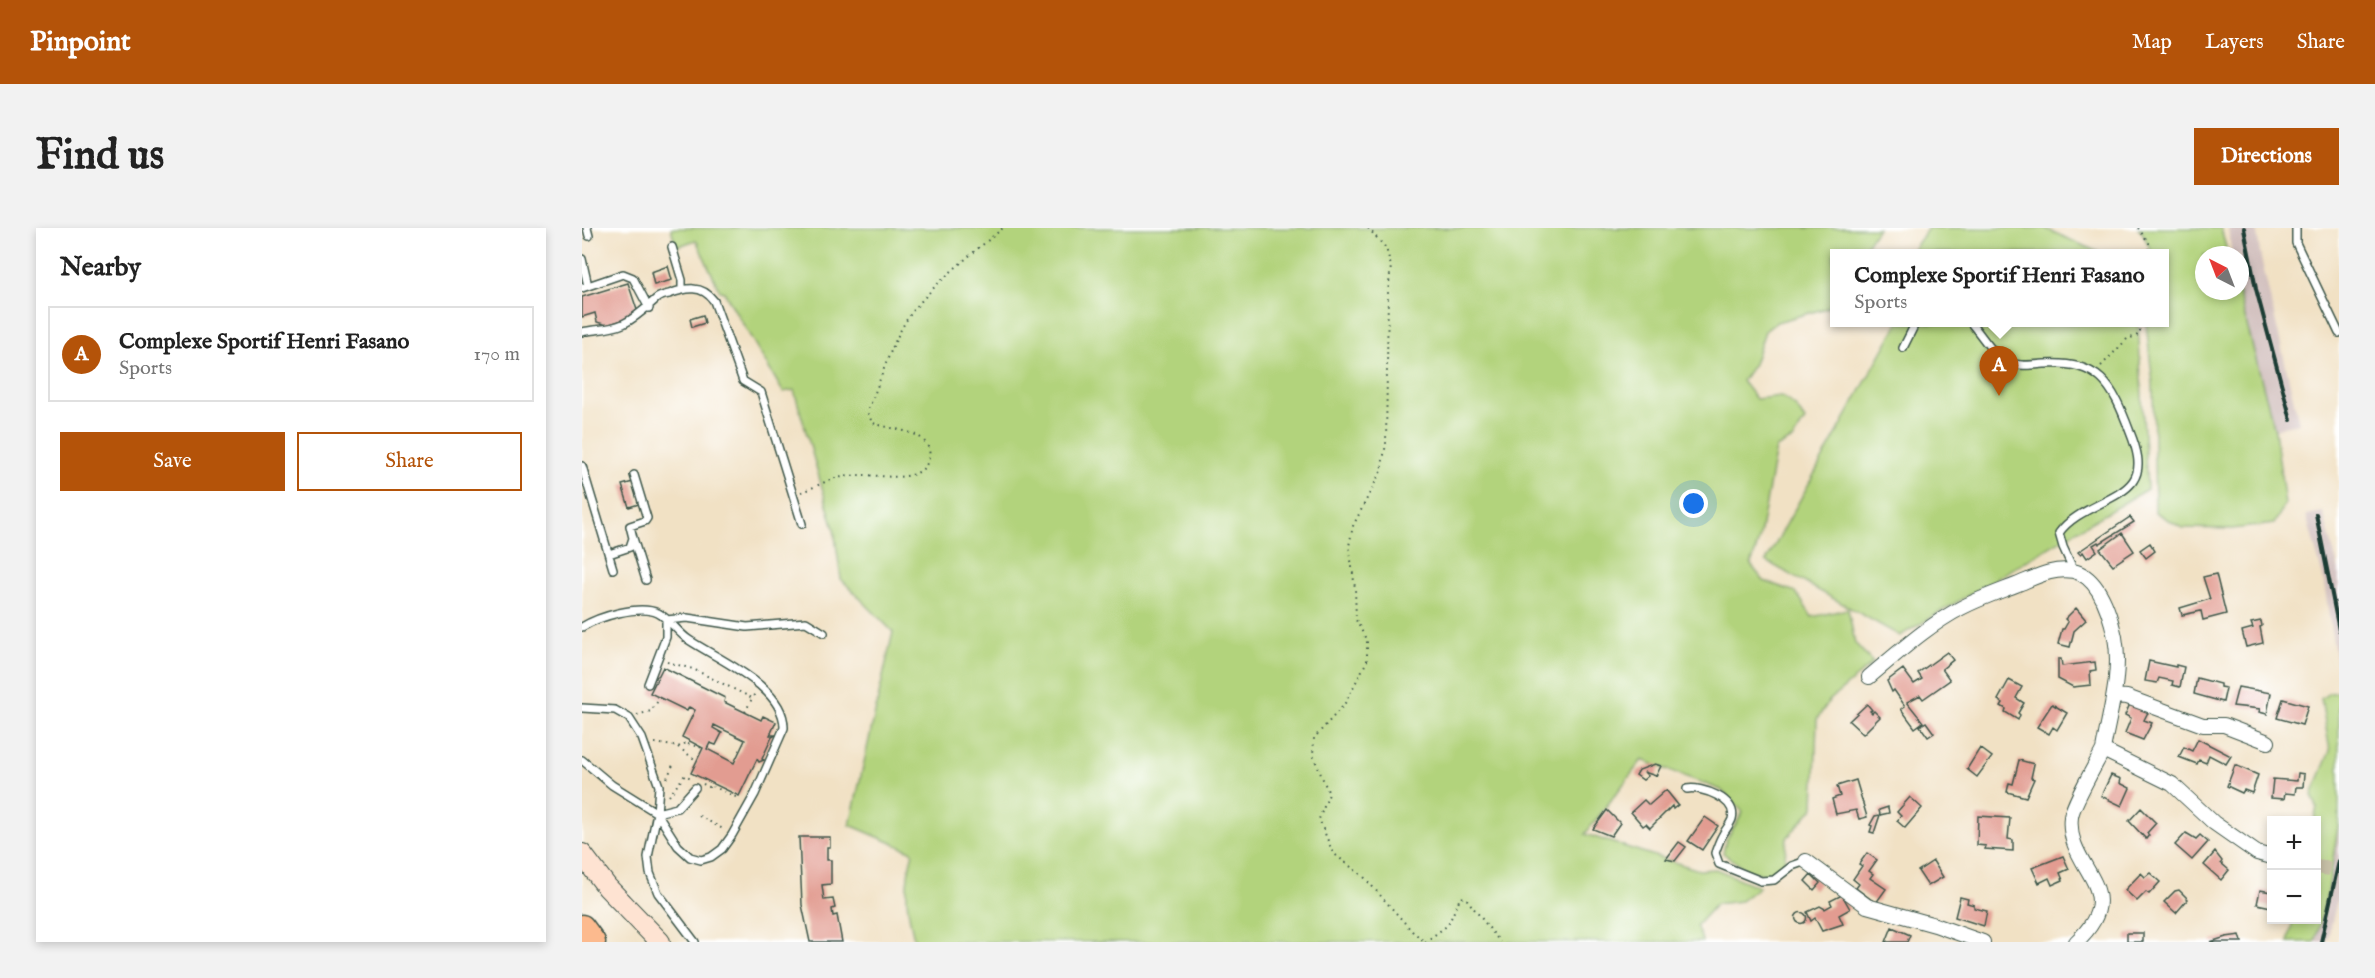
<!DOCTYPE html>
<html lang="en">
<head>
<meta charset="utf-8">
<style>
	:root { --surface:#fff; --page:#f2f2f2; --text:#222; --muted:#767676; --line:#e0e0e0; --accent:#b45309 }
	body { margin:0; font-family:"IM FELL English",serif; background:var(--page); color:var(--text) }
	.controls { position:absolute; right:18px; bottom:18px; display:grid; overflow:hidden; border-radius:0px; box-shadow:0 3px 9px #0003 }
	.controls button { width:54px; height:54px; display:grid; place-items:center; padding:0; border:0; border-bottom:2px solid var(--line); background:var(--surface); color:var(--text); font:30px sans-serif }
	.compass { position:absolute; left:1613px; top:18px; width:54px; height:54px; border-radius:50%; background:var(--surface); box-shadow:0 3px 9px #0003; rotate:318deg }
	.you { position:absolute; left:1112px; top:276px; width:21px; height:21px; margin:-15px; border:4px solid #fff; border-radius:50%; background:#1a73e8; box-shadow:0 0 0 9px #1a73e833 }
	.badge { display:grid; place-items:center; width:39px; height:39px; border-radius:50%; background:var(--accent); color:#fff; font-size:20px; font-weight:700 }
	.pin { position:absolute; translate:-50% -50px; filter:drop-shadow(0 2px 3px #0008) }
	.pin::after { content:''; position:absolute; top:32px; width:21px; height:18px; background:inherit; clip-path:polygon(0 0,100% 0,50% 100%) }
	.popup { position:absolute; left:1248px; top:21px; width:339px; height:78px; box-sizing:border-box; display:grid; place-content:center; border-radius:0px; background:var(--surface); filter:drop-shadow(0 2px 4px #0005); font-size:20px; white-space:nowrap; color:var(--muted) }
	.popup b { font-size:22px; color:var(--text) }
	.popup::after { content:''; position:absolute; left:50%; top:100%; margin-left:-12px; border:12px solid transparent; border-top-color:var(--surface) }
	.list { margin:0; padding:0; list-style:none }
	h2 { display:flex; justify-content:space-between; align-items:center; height:78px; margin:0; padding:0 24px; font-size:26px }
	h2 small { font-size:20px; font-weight:400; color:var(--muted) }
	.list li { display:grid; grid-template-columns:39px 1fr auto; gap:18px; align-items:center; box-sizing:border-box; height:96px; margin:0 12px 12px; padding:0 12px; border:2px solid var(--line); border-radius:0px }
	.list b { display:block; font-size:22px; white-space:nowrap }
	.list p { margin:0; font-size:20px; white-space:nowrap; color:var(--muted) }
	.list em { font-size:20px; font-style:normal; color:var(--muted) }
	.actions { display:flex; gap:12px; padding:18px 24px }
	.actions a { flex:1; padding:14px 0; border:2px solid var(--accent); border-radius:0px; text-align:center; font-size:21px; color:var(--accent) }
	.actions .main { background:var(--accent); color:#fff }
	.map { position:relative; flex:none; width:1757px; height:714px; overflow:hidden; border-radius:0px }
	header { display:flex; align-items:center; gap:36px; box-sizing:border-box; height:84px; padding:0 30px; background:var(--accent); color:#fff }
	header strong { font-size:28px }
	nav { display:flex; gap:33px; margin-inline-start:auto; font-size:21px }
	.intro { display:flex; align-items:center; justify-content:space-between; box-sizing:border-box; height:144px; padding:0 36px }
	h1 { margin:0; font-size:42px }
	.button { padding:15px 27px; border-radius:0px; background:var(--accent); color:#fff; font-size:21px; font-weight:700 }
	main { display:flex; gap:36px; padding:0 36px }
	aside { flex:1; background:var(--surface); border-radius:0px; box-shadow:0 3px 9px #0003 }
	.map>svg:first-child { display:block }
</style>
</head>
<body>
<header>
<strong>Pinpoint</strong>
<nav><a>Map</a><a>Layers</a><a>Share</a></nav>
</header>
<div class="intro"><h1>Find us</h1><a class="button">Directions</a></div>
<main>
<aside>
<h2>Nearby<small></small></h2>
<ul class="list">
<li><span class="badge">A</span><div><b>Complexe Sportif Henri Fasano</b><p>Sports</p></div><em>170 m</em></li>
</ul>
<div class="actions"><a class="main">Save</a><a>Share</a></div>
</aside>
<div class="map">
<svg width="1757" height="714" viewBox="0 0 1757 714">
	<rect width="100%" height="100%" fill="#fff"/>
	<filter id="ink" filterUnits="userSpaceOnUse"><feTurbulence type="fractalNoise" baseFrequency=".0167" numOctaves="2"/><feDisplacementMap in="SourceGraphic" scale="12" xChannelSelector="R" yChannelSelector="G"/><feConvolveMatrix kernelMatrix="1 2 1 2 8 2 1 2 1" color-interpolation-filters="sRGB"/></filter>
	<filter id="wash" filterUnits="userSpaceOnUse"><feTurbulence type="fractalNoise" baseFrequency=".008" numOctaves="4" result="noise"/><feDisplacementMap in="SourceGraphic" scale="24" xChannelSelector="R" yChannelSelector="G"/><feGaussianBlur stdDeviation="1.35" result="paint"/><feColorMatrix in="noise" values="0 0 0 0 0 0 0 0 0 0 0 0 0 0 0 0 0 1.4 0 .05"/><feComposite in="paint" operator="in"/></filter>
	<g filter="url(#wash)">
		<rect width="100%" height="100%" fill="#f1e1c4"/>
		<path fill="#d1bfbd" d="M1646,0H1674L1679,30L1717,195L1701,198L1693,203L1656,63H1658V27H1650Z
			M1741,284L1757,343V453L1741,349L1724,287Z
			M1757,590V665L1745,714H1733L1746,663Z"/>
		<path fill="#b2d37b" stroke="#688858" stroke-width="1.5" d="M89,0H1296L1281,22L1282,25L1252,26V73L1245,80L1195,94L1183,103L1172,136L1160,153L1174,171L1199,168L1213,178L1223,192L1211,211L1194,220L1178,308L1169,337L1182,353L1214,364L1230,389L1266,381L1273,415L1291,435L1248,472L1235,491L1232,579L1205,610L1202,638L1185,647L1166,643L1141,625L1144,612L1161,584L1139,562L1060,532L1003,606L1117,642L1134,641L1177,659L1159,673L1134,676L1114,698L1121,714H333C324,679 321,660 331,624L268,597L311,404L259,351L252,301L212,162L201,164L142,64L138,63L114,12L94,19Z
			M1346,0H1462L1518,25H1329Z
			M1556,0H1639L1646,27H1622V63H1656L1693,203L1703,276L1692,296L1650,301L1600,300L1573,284L1571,156L1564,95L1582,94V26L1570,25L1561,6Z
			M1316,95H1556L1565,261L1318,408L1184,333Z
			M1757,464V592L1746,663L1733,714H1706L1711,692H1734V592H1732L1735,579L1730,567L1748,523L1739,471L1747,465Z"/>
		<g id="blocks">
			<path fill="#e29c91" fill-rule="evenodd" d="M86,38L90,52L72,57L69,44Z
				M46,55L55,82L46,90L25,97L15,94L13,85L0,89V69Z
				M121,87L123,95L110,99L108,91Z
				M51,254L57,276L47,279L40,257Z
				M1548,289L1552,294L1517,316L1516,314L1511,317L1515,323L1505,330L1501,324L1498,326L1496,324Z
				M1540,305L1552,323L1531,337L1518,321Z
				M1568,315L1573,323L1564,330L1558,322Z
				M1634,346L1644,386L1621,392L1619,383L1600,387L1598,380L1628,371L1621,349Z
				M1494,380L1504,392L1492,403L1488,419L1476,416L1480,401H1482L1486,394L1483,391Z
				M1679,393L1680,398L1678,399L1681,415L1664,419L1660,403L1671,400L1669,395Z
				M1365,424L1371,432L1360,441L1368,452L1341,471L1338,467L1325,474L1341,494L1333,500L1319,481L1323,478L1312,462L1310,464L1305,453L1321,441L1332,456L1340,451L1336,445Z
				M1476,431H1479L1480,438L1513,434L1514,442L1508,443L1509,457L1491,459L1476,451Z
				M1567,433L1594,439V437L1602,439L1598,459L1590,457L1591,453L1577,450L1575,455L1563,453Z
				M81,439L143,470L142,474L179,492L181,488L194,494L188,507H194L190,509L180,531L182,532L177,534L175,531L157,568L109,545L121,520L100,509L113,482L107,479L105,483L68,465ZM132,497L163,512L152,535L125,521L128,515L134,517L140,505L131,500Z
				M1615,450L1638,456V459L1644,460L1641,474L1612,466Z
				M1427,452L1440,459L1434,470L1442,475L1436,485L1438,487L1436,492L1423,484L1424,481L1419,478L1421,475L1416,472Z
				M1656,459L1689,465L1685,486L1677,484L1678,481L1651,478Z
				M1701,471L1726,478L1720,497L1695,490Z
				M1285,476L1290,482L1288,483L1290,485L1292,483L1298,489L1281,506L1267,493Z
				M1470,476L1485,485L1475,502L1471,499L1467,506L1455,499Z
				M1548,476L1566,484L1562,492L1570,495L1561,512L1543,505L1549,490L1543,487Z
				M1344,494L1352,505L1346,509L1338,498Z
				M1616,511L1649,528L1644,536L1627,527L1624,535L1617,532L1615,536L1597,529L1602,519L1610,523Z
				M1398,520L1410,529L1395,549L1385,541Z
				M1437,532L1452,536L1449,550L1452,551L1444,569L1425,564L1427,555L1431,556Z
				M1073,536L1079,538L1074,548L1062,544L1066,548L1061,552L1054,547L1057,542Z
				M1653,537L1676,547L1670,565L1662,562L1660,565L1645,558Z
				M1716,545L1722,546L1721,559H1714L1713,566L1703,565L1702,571L1689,570L1691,551L1715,553Z
				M1529,547L1539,551L1538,555L1548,560L1540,578L1519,568Z
				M1274,552L1285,589L1277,591L1274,582L1254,586L1250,571L1258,568L1255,558Z
				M1084,562L1096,577L1091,581L1090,578L1068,600L1064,596L1061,598L1049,584L1062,572L1067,577Z
				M1328,569L1340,580L1323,600L1315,593L1319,588L1315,584Z
				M1306,579L1307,585L1298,587L1292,605L1288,604L1290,598L1288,597L1293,588L1298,587L1297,582Z
				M1559,580L1574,595L1565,605L1567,607L1564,611L1547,593Z
				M1025,582L1038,595L1029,608L1011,601Z
				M1396,588L1428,590L1426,611L1431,612V623L1403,621L1404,618L1395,617Z
				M1123,589L1136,598L1120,622L1106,613Z
				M1604,605L1614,611L1618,607L1626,614L1610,632L1593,617Z
				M217,609H248V619H245V632H249V656L240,657L242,672L251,671L253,680L250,681L251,688L255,687L260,714H228L220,677Z
				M1097,614L1104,619L1093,633L1084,631Z
				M1633,624L1640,633L1639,635L1647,642L1639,652L1622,637Z
				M1285,625L1295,632L1287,643L1291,646L1288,650L1304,661L1294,675L1274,660L1277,656L1271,651L1280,638L1277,636Z
				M1481,628L1487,641L1478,645L1481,652L1470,657L1467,650L1457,655L1450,640Z
				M1351,633L1361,649L1346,658L1336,643Z
				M1559,645L1563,649L1568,645L1578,654L1567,666L1564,664L1555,673L1543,662Z
				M1229,646L1238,655L1232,662L1223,653Z
				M1597,662L1606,671L1594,685L1582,674L1593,663Z
				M1678,662L1689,664V679L1675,676Z
				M1260,667L1268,681L1257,687L1261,696L1240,703L1233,690L1229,693L1225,684L1238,678L1243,681L1250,677L1248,673Z
				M1378,669L1386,671L1385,675L1392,677V680L1405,683L1402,698L1373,689Z
				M1213.5 690a5.5 5.5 0 1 1 11 0a5.5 5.5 0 1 1-11 0Z
				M1310,699L1328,707L1325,714H1304Z
				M1545,705H1561V714H1545Z
				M1658,707L1660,714H1628L1644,709Z"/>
		</g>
	</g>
	<g filter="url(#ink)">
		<use href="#blocks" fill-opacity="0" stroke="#3e564a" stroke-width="1.5"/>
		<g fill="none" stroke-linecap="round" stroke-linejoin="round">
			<path stroke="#c7c0a7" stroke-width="14" stroke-dasharray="14 7" stroke-linecap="butt" d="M1734,639L1757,642"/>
			<defs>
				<path id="lane" d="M5,0L7,8
					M1714,0V15L1757,105
					M90,19L100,52V61
					M0,31L6,58
					M0,60L41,46L51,50L67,80
					M1388,94C1400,107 1410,127 1426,134C1436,139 1451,137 1462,136C1518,133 1530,156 1548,204C1554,219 1561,239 1551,253C1537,273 1494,280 1477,305L1481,319L1492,343
					M0,104C14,101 27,102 41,96C54,90 64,80 74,71C77,68 83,67 87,66C104,60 120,56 132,73L161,153L179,164L220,296
					M1321,120L1334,94
					M0,238L31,341
					M51,310L64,352
					M27,326L48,319L51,310L48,298L63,293L65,290L52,247
					M0,399C16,389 57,376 76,385C88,391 96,405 107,412C137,432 203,459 202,500L173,566L150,607L140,621L129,629L119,632L108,629L96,618L75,585L30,557L0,532
					M66,456L84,409V392L105,390L165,399L224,394L242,405
					M0,480L33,482L47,490L60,510L77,558L75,585L66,629L68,645L76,665L113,714
					M1105,561C1119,558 1156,571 1150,591C1148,597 1143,602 1140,608C1137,613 1135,620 1133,625L1137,636L1179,653L1192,652L1210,638L1224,633
					M75,585L95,580L113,560"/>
				<path id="street" d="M1287,449C1316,425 1345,398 1379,380C1396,371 1416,364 1434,357C1452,350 1471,339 1491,343C1517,348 1528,386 1533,409C1540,446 1527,486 1521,522L1590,556L1632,595L1675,625L1690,629
					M1532,468L1545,469L1621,497H1642L1686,514
					M1224,633L1285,678L1353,697L1401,714
					M1494,714C1551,661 1483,641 1489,589C1490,577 1514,536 1521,522"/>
				<path id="secondary" d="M0,626L25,659L78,714"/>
				<path id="highway" d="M0,699L11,714"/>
			</defs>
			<use href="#lane" stroke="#3e564a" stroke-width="10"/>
			<use href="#street" stroke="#3e564a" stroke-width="16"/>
			<use href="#secondary" stroke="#3e564a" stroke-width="22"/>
			<use href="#highway" stroke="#3e564a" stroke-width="27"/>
			<path stroke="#3e564a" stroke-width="2" stroke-dasharray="1.5 4.5" stroke-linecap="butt" d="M786,0L804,20L809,38L806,64L804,216L799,243L771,298L767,318L773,360L774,392L785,413V433L762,477L732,510L731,527L747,566L737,591L751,625L782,649L830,703L843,714
				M1556,0L1567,15L1566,26
				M1519,138L1546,110L1554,109L1558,103L1556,94
				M219,264C229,261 246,252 253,250C262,249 272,247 281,247C301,247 340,257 347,230C349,222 345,215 339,210C328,202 304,200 291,195L286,187L287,180C298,153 307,123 321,98C339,65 392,24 421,0
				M85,434L111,441L170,470
				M163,484L173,465
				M55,487L69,483L78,470
				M73,515L96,519L108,513
				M106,516L121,520
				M96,519L115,533
				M85,550L91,537
				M121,556L127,559L128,557L158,571
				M87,568L103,547L111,551
				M117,588L143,602
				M843,714L866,697L878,670L883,669L918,714"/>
			<use href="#lane" stroke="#fff" stroke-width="7"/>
			<use href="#street" stroke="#fff" stroke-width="14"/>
			<use href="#secondary" stroke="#fee3d2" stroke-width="20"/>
			<use href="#highway" stroke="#fcba8e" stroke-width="24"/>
			<path stroke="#1f3d34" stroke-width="4" d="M1662,0L1674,61L1709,192
				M1734,286L1757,402
				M1739,714L1757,633"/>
		</g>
	</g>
</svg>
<div class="controls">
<button>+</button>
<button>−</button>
</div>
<svg class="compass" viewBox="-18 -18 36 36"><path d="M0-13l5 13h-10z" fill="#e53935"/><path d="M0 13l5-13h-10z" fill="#767676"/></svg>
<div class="you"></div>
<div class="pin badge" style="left:1417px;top:168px">A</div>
<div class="popup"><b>Complexe Sportif Henri Fasano</b>Sports</div>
</div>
</main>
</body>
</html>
